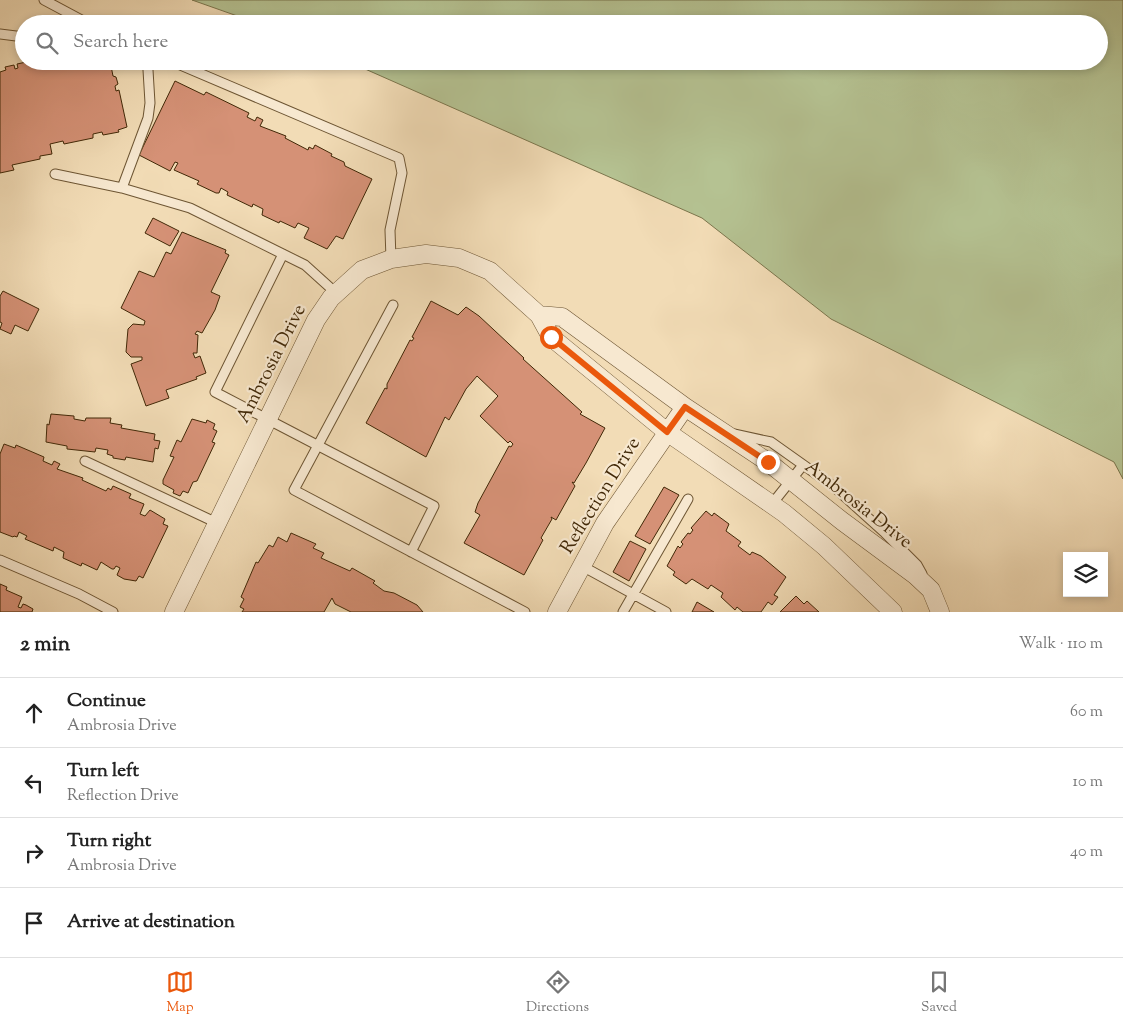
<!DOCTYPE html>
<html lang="en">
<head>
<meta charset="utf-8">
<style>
	:root { --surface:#fff; --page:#f2f2f2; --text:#222; --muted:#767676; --line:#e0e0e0; --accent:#ea580c }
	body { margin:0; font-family:"Sorts Mill Goudy",serif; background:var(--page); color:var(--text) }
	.controls { position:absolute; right:15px; bottom:15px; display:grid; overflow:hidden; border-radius:0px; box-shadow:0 2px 8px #0003 }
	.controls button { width:45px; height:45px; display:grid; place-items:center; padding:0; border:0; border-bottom:1px solid var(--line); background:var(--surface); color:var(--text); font:25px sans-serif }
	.stop { position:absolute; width:15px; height:15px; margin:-11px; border:4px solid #ea580c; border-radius:50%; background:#fff }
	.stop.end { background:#ea580c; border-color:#fff; box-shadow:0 1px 5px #0008 }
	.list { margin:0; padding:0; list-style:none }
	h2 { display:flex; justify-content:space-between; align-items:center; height:65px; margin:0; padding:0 20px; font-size:21px }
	h2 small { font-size:16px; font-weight:400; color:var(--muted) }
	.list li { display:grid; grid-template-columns:32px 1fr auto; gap:15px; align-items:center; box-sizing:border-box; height:70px; padding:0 20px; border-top:1px solid var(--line) }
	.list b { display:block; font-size:19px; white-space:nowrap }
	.list p { margin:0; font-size:16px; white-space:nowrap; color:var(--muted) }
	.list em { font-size:16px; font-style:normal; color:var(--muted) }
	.icon { flex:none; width:28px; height:28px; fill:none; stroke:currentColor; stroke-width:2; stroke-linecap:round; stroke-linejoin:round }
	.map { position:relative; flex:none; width:1123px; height:612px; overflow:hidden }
	.search { position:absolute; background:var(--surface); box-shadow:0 2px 8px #0003; left:15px; right:15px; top:15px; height:55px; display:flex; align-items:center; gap:12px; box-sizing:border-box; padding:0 18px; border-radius:28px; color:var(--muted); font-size:19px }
	.sheet { height:345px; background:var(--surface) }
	nav { display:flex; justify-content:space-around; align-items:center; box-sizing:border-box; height:70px; border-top:1px solid var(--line); background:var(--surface); font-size:14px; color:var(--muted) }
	nav a { display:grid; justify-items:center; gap:2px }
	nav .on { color:var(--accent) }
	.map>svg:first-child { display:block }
</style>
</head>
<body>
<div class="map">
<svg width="1123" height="612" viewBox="0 0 1123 612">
	<rect width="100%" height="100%" fill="#f2dcb6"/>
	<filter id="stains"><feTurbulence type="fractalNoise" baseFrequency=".004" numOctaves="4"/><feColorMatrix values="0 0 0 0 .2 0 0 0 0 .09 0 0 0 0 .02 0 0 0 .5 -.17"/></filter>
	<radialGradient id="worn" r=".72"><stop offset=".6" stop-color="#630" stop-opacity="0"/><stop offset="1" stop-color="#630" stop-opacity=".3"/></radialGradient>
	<path fill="#b5c292" stroke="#7b754c" d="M192,0H1123V479L1114,462L831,319L702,218L347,61H1099V24H260Z"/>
	<path fill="#d59176" stroke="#412807" d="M31,61H37L38,65L53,61H110L113,76L116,77L118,84L115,86L116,91L119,90L127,127L118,130L119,132L103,135L102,132L93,134V138L64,144L63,141L50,144L52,154L40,156V159L12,165L14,170L0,173V72L6,70L5,67L14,65L15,69L18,68L17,64Z
		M175,81L204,95L206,92L249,113L247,117L255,121L257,117L263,120L260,126L286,136L285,138L308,150L309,147L313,149L315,145L332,154L331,156L344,162L345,166L372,179L343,239L336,236L327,249L304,238L309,228L298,223L295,228L280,221L279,223L262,215L263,209L253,204L252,207L227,195L228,192L221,188L219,193H216L197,184L199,181L174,170L178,163L175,162L170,171L139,155Z
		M153,218L179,231L170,246L145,233Z
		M182,232L226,250L225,253L229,255L211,292L220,296L215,310L202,333L197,331L195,334L198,335L197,353H193L195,358L200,356L206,373L196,377L197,379L166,390L169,398L146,406L131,364L142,360V357H131L126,352L128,329L133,324L144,325L145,321L121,308L139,271L154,277L166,252L171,254Z
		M3,291L39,309L28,331L15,325L11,334L0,329L2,323L0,322V296Z
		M431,301L458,315L466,307L479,316L524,358L523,359L582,412L580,414L605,428L586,463L574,483L572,482L575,486L556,520L551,517L552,519L541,538L543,540L524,575L464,543L480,515L475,512L478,503L509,446L511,447L513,444L510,441L508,443L480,416L498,396L477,376L466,389L449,420L445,417L426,457L366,423L385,388L387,389V384L410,340L412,341L414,338L412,337Z
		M51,414L74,416V419L85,421L86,418H111L110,423L122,425L121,428L155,434L154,440L160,441L158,449L155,448L153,462L126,457L125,460L113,458V456L107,454L108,450L96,448L95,452L67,449V446L46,442L47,424L49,425Z
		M192,419L206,423L207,420L215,424L213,429L217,431L212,442L215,443L197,481L193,482L188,493L183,491L180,496L173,493L174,490L163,484V480L174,457L170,456L177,440L181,442Z
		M4,444L15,448L16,445L44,457L43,461L52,465L54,461L60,464L57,469L83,478L82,480L106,491L108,488L111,490L113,486L131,494L129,498L144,504L140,514L145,516L150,510L165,519L163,524L168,526L143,578L139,576L136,581L124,579L117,575L120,568L116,566L114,569H112L101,562L97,570L82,563L81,566L63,558L64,552L54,547L53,551L25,539L27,536L19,532L17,537L14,536L13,537L0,532V454Z
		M664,487L679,495L650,544L635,536Z
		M706,511L712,516L714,513L729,524L726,531L741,542L738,546L750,555L752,552L761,556L786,577L774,595L778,597L772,605L768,602L761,612H743L737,607L735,610L721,597L723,593L711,585L708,589L692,579L686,584L673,575L675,572L667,566L678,546L680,548L683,544L681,542L688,533L690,534L693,530L691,528Z
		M291,533L316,544L313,548L324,553L321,558L350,571L352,568L375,581L373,583L384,591L394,593L417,605L423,612H351L335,604L332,598L324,612H242L244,609L240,607L244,599L241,597L256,562L258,563L269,545L273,547L278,537L287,542Z
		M630,541L646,549L629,581L613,572Z
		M0,584L7,587L6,590L22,597L18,607L21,608L23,604L26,605L33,609L32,612H0Z
		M796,596L804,604L807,601L819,612H780Z
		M697,602L714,612H692Z"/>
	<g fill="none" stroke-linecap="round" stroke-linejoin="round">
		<defs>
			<path id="service" d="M44,0L89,24
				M0,34L24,37
				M171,61L399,158L402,173L390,230L391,259
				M55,174L122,188L190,208L305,265L336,293
				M122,188L148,118L150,103L148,70
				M283,254L215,392L434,506L411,552
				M393,305L294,490L525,612
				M734,434L771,442L833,486L885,533L917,565L922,574
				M85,461L217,523
				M772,504L803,465
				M0,560L79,594L113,612
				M582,566L666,612
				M623,612L688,499"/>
			<path id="minor" d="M539,315L562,317L685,407L768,462L842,521L915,575L931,590L940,612
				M174,612L316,320L331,298L362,270L391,259L426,254L459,258L490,271L539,315L551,337L667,432L784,513L824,546L893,612
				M557,612L605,523L685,407"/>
		</defs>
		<use href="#service" stroke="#6d5533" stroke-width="11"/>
		<use href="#minor" stroke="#6d5533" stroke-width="19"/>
		<use href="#service" stroke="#f7e8d0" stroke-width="9"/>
		<use href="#minor" stroke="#f7e8d0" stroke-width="18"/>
	</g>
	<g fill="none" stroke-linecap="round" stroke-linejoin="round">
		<path stroke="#ea580c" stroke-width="6" d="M551,337L667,432L685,407L768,462"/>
	</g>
	<g text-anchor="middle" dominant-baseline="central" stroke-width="4.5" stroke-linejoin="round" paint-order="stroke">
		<g font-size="19" fill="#412807" stroke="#f7e8d0">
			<text transform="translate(272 364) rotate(-63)">Ambrosia Drive</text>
			<text transform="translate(601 496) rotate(-58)">Reflection Drive</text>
			<text transform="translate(858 505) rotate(38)">Ambrosia Drive</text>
		</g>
	</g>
	<rect width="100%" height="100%" filter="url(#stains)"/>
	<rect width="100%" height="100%" fill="url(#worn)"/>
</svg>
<div class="controls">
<button><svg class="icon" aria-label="layers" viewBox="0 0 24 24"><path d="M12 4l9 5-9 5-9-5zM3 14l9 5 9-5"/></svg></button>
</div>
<div class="stop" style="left:551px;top:337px"></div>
<div class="stop end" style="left:768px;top:462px"></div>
<div class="search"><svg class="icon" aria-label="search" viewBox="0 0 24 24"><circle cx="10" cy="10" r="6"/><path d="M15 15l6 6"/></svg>Search here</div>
</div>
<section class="sheet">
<h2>2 min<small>Walk · 110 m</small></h2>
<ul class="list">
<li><svg class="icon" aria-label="ahead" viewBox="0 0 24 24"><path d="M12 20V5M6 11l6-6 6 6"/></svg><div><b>Continue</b><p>Ambrosia Drive</p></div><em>60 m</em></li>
<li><svg class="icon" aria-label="left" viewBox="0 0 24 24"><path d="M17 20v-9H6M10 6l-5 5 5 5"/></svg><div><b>Turn left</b><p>Reflection Drive</p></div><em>10 m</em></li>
<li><svg class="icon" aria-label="right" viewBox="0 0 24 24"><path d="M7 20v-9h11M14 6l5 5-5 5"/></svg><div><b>Turn right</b><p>Ambrosia Drive</p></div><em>40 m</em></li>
<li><svg class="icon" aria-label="arrive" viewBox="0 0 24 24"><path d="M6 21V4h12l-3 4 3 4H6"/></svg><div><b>Arrive at destination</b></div></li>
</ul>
</section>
<nav>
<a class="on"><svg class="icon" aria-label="map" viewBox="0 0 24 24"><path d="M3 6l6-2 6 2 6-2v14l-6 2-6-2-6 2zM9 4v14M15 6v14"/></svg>Map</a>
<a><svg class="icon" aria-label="directions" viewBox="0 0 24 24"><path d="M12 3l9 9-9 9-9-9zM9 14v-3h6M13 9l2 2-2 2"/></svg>Directions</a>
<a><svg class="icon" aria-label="saved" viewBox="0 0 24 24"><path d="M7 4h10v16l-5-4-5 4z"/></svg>Saved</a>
</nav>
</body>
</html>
